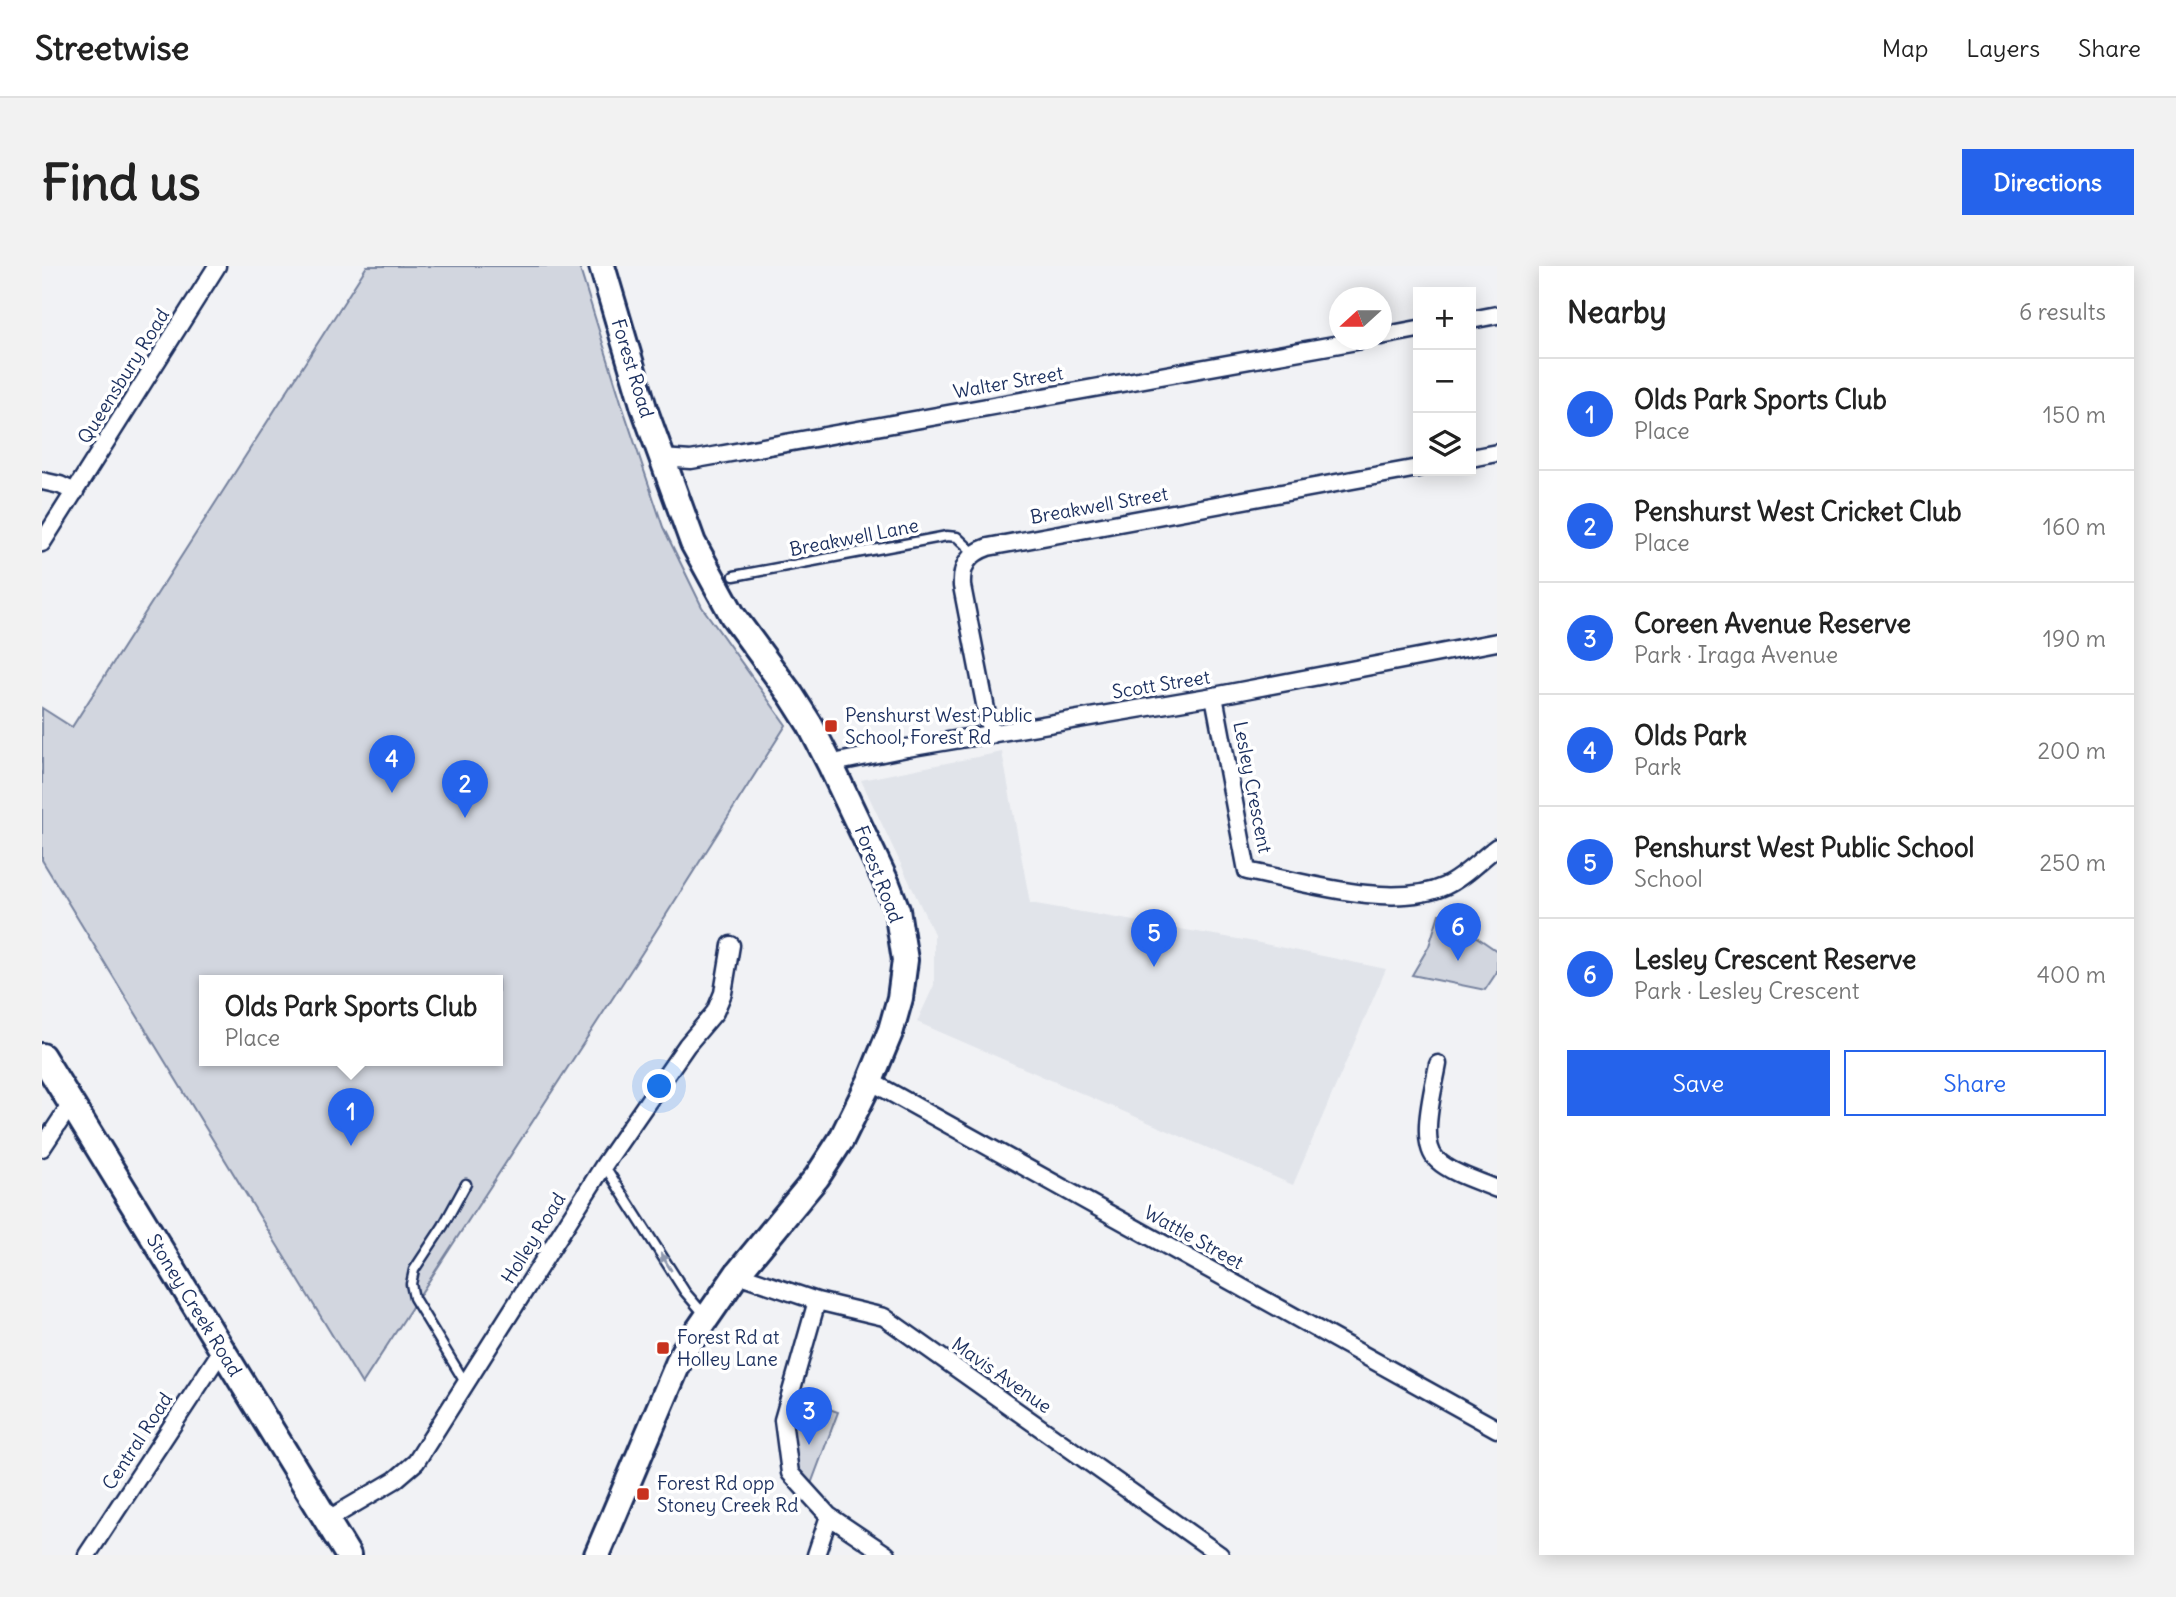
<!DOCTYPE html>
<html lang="en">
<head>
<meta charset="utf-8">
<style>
	:root { --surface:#fff; --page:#f2f2f2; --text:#222; --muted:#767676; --line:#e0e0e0; --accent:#2563eb }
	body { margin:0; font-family:Delius,sans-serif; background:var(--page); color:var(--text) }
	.controls { position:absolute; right:21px; top:21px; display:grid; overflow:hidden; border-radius:0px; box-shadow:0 4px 18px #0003 }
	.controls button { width:63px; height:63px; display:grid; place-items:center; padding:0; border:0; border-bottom:2px solid var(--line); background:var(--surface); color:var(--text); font:35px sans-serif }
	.compass { position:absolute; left:1287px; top:21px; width:63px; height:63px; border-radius:50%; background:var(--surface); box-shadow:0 4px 18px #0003; rotate:249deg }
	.you { position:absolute; left:618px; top:821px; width:24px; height:24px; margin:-18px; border:5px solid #fff; border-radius:50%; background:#1a73e8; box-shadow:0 0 0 10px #1a73e833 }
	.badge { display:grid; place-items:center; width:46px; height:46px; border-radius:50%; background:var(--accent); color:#fff; font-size:23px; font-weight:700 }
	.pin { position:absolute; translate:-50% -58px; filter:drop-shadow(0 2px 4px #0008) }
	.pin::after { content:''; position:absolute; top:37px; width:24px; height:21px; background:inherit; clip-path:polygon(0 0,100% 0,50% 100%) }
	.popup { position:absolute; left:157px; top:709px; width:304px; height:91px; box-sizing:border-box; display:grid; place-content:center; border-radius:0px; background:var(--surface); filter:drop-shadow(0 2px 5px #0005); font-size:23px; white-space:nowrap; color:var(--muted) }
	.popup b { font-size:26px; color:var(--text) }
	.popup::after { content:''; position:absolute; left:50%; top:100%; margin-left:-14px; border:14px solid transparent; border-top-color:var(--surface) }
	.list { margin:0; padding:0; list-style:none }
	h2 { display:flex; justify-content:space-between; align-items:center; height:91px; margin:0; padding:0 28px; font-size:30px }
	h2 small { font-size:23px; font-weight:400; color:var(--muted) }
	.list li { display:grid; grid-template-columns:46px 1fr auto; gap:21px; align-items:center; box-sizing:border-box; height:112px; padding:0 28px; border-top:2px solid var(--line) }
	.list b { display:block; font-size:26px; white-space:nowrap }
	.list p { margin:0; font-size:23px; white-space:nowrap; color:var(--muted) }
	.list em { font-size:23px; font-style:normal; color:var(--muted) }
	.actions { display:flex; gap:14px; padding:21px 28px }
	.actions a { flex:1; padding:16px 0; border:2px solid var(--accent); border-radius:0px; text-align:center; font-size:24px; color:var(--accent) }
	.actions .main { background:var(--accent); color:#fff }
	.icon { flex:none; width:38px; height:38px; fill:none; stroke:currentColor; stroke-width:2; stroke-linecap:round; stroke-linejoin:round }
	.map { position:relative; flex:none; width:1455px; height:1289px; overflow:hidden; border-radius:0px }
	header { display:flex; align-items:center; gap:42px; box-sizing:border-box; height:98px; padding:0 35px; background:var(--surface); border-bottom:2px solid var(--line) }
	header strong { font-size:33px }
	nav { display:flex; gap:38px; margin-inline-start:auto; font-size:24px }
	.intro { display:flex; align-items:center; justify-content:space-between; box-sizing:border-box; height:168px; padding:0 42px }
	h1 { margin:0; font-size:49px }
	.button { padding:18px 32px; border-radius:0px; background:var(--accent); color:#fff; font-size:24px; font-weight:700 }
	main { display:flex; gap:42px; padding:0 42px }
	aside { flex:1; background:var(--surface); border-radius:0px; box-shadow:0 4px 18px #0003 }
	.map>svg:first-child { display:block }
</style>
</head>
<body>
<header>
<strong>Streetwise</strong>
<nav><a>Map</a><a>Layers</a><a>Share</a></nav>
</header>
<div class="intro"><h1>Find us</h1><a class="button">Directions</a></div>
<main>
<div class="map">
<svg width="1455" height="1289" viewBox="0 0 1455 1289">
	<rect width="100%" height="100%" fill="#f1f2f5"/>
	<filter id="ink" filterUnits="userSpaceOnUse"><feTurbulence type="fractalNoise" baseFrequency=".0143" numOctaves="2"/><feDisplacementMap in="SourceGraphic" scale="14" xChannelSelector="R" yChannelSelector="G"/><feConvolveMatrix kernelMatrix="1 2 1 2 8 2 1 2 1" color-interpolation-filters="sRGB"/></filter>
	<g filter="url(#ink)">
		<path fill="#e1e4ea" d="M960,486L988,637L1213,676L1344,703L1251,919L875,756L892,719V668L819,514Z"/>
		<path fill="#d2d6df" stroke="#76829e" stroke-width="2" fill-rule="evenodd" d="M325,0H537L581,142L621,261L660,341L744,459L600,687L320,1118L0,594V442L30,461ZM162,714H456V794H162Z
			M1411,647L1426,665L1455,685V706L1443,724L1370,709L1387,680L1397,648Z
			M753,1131L796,1146L769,1218L754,1202L746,1157Z"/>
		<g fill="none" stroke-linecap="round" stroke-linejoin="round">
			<defs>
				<path id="service" d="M692,310L905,270L915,271L932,287
					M562,899L643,1026L662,1048
					M424,1118L372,1032L369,1018L372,1004L401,960L424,918"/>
				<path id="minor" d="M1429,54L1455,49
					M1339,70L1376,63
					M619,192L649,194L1320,74
					M1429,192L1455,187
					M0,215L18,219L33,226
					M0,277L175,0
					M1172,430L1205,605C1261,616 1351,644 1403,620C1420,613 1440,592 1455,581
					M949,469L920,320C919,300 926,288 946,281L1376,202
					M789,500L801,495L865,482L1172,430L1455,376
					M1396,798C1392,822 1376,877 1395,894C1410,908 1437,915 1455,923
					M828,815L1455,1163
					M0,882L29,838
					M695,1008L775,1035L842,1051L1178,1289
					M787,1250L845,1289
					M285,1254L353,1214L374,1196L562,899L645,779L673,746L681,727L689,679
					M45,1289L180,1084
					M774,1289L787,1250L748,1207L741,1154L775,1035"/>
				<g id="primary">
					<path id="s1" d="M0,790L306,1289"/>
					<path d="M555,1289L641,1086L695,1008L775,911L799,874L828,815L849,764L858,732L863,694L855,644L845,618L789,500L768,459L749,429L691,350L651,277L602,142L560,0"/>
				</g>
			</defs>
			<use href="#service" stroke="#1b2f5e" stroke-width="13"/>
			<use href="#minor" stroke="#1b2f5e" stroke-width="21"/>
			<use href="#primary" stroke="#1b2f5e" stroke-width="30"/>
			<use href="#service" stroke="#fff" stroke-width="8"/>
			<use href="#minor" stroke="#fff" stroke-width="16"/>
			<use href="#primary" stroke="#fff" stroke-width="24"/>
		</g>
		<defs><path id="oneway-solid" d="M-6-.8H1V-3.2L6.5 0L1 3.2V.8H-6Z" transform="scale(1.75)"/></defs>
		<use fill="#8d97ae" href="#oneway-solid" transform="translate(624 996) rotate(-122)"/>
	</g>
	<g fill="#c8321e" stroke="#fff" stroke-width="2.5">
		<rect x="782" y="453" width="14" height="14" rx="3.5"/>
		<rect x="614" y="1075" width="14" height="14" rx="3.5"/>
		<rect x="594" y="1221" width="14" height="14" rx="3.5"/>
	</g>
	<g text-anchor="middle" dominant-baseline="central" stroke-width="7" stroke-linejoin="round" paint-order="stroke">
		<g font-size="19" fill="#1b2f5e" stroke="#fff">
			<text transform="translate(591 102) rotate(73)">Forest Road</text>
			<text transform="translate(81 110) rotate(-58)">Queensbury Road</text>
			<text transform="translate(966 116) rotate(-10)">Walter Street</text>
			<text transform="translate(1057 239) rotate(-10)">Breakwell Street</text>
			<text transform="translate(812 271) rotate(-11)">Breakwell Lane</text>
			<text transform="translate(1119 418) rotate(-9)">Scott Street</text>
			<text transform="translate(1211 521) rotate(79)">Lesley Crescent</text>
			<text transform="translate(837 608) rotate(69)">Forest Road</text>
			<text transform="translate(1152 971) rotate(29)">Wattle Street</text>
			<text transform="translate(491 972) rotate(-58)">Holley Road</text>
			<text stroke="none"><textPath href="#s1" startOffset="292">Stoney Creek Road</textPath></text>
			<text transform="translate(960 1109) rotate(35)">Mavis Avenue</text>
			<text transform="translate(95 1175) rotate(-57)">Central Road</text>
		</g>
		<g font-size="19" fill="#1b2f5e" stroke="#fff" text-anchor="start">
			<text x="803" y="449">Penshurst West Public<tspan x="803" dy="22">School, Forest Rd</tspan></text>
			<text x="635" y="1071">Forest Rd at<tspan x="635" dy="22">Holley Lane</tspan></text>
			<text x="615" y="1217">Forest Rd opp<tspan x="615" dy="22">Stoney Creek Rd</tspan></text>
		</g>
	</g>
</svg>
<div class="controls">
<button>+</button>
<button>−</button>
<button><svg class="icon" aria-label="layers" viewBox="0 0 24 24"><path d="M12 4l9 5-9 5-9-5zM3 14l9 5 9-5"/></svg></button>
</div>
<svg class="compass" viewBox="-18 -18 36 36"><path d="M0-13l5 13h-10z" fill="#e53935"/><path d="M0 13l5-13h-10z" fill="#767676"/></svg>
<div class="you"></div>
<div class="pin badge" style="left:309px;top:880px">1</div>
<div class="popup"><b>Olds Park Sports Club</b>Place</div>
<div class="pin badge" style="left:423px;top:552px">2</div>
<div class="pin badge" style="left:767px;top:1179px">3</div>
<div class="pin badge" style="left:350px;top:527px">4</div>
<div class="pin badge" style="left:1112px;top:701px">5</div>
<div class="pin badge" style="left:1416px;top:695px">6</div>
</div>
<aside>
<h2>Nearby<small>6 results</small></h2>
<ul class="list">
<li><span class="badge">1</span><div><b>Olds Park Sports Club</b><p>Place</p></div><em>150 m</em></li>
<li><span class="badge">2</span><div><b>Penshurst West Cricket Club</b><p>Place</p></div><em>160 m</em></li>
<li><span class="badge">3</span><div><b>Coreen Avenue Reserve</b><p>Park · Iraga Avenue</p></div><em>190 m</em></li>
<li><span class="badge">4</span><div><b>Olds Park</b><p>Park</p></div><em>200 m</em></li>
<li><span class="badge">5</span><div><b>Penshurst West Public School</b><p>School</p></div><em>250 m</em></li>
<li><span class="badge">6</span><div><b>Lesley Crescent Reserve</b><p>Park · Lesley Crescent</p></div><em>400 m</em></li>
</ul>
<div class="actions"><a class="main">Save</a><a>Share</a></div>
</aside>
</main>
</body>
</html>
